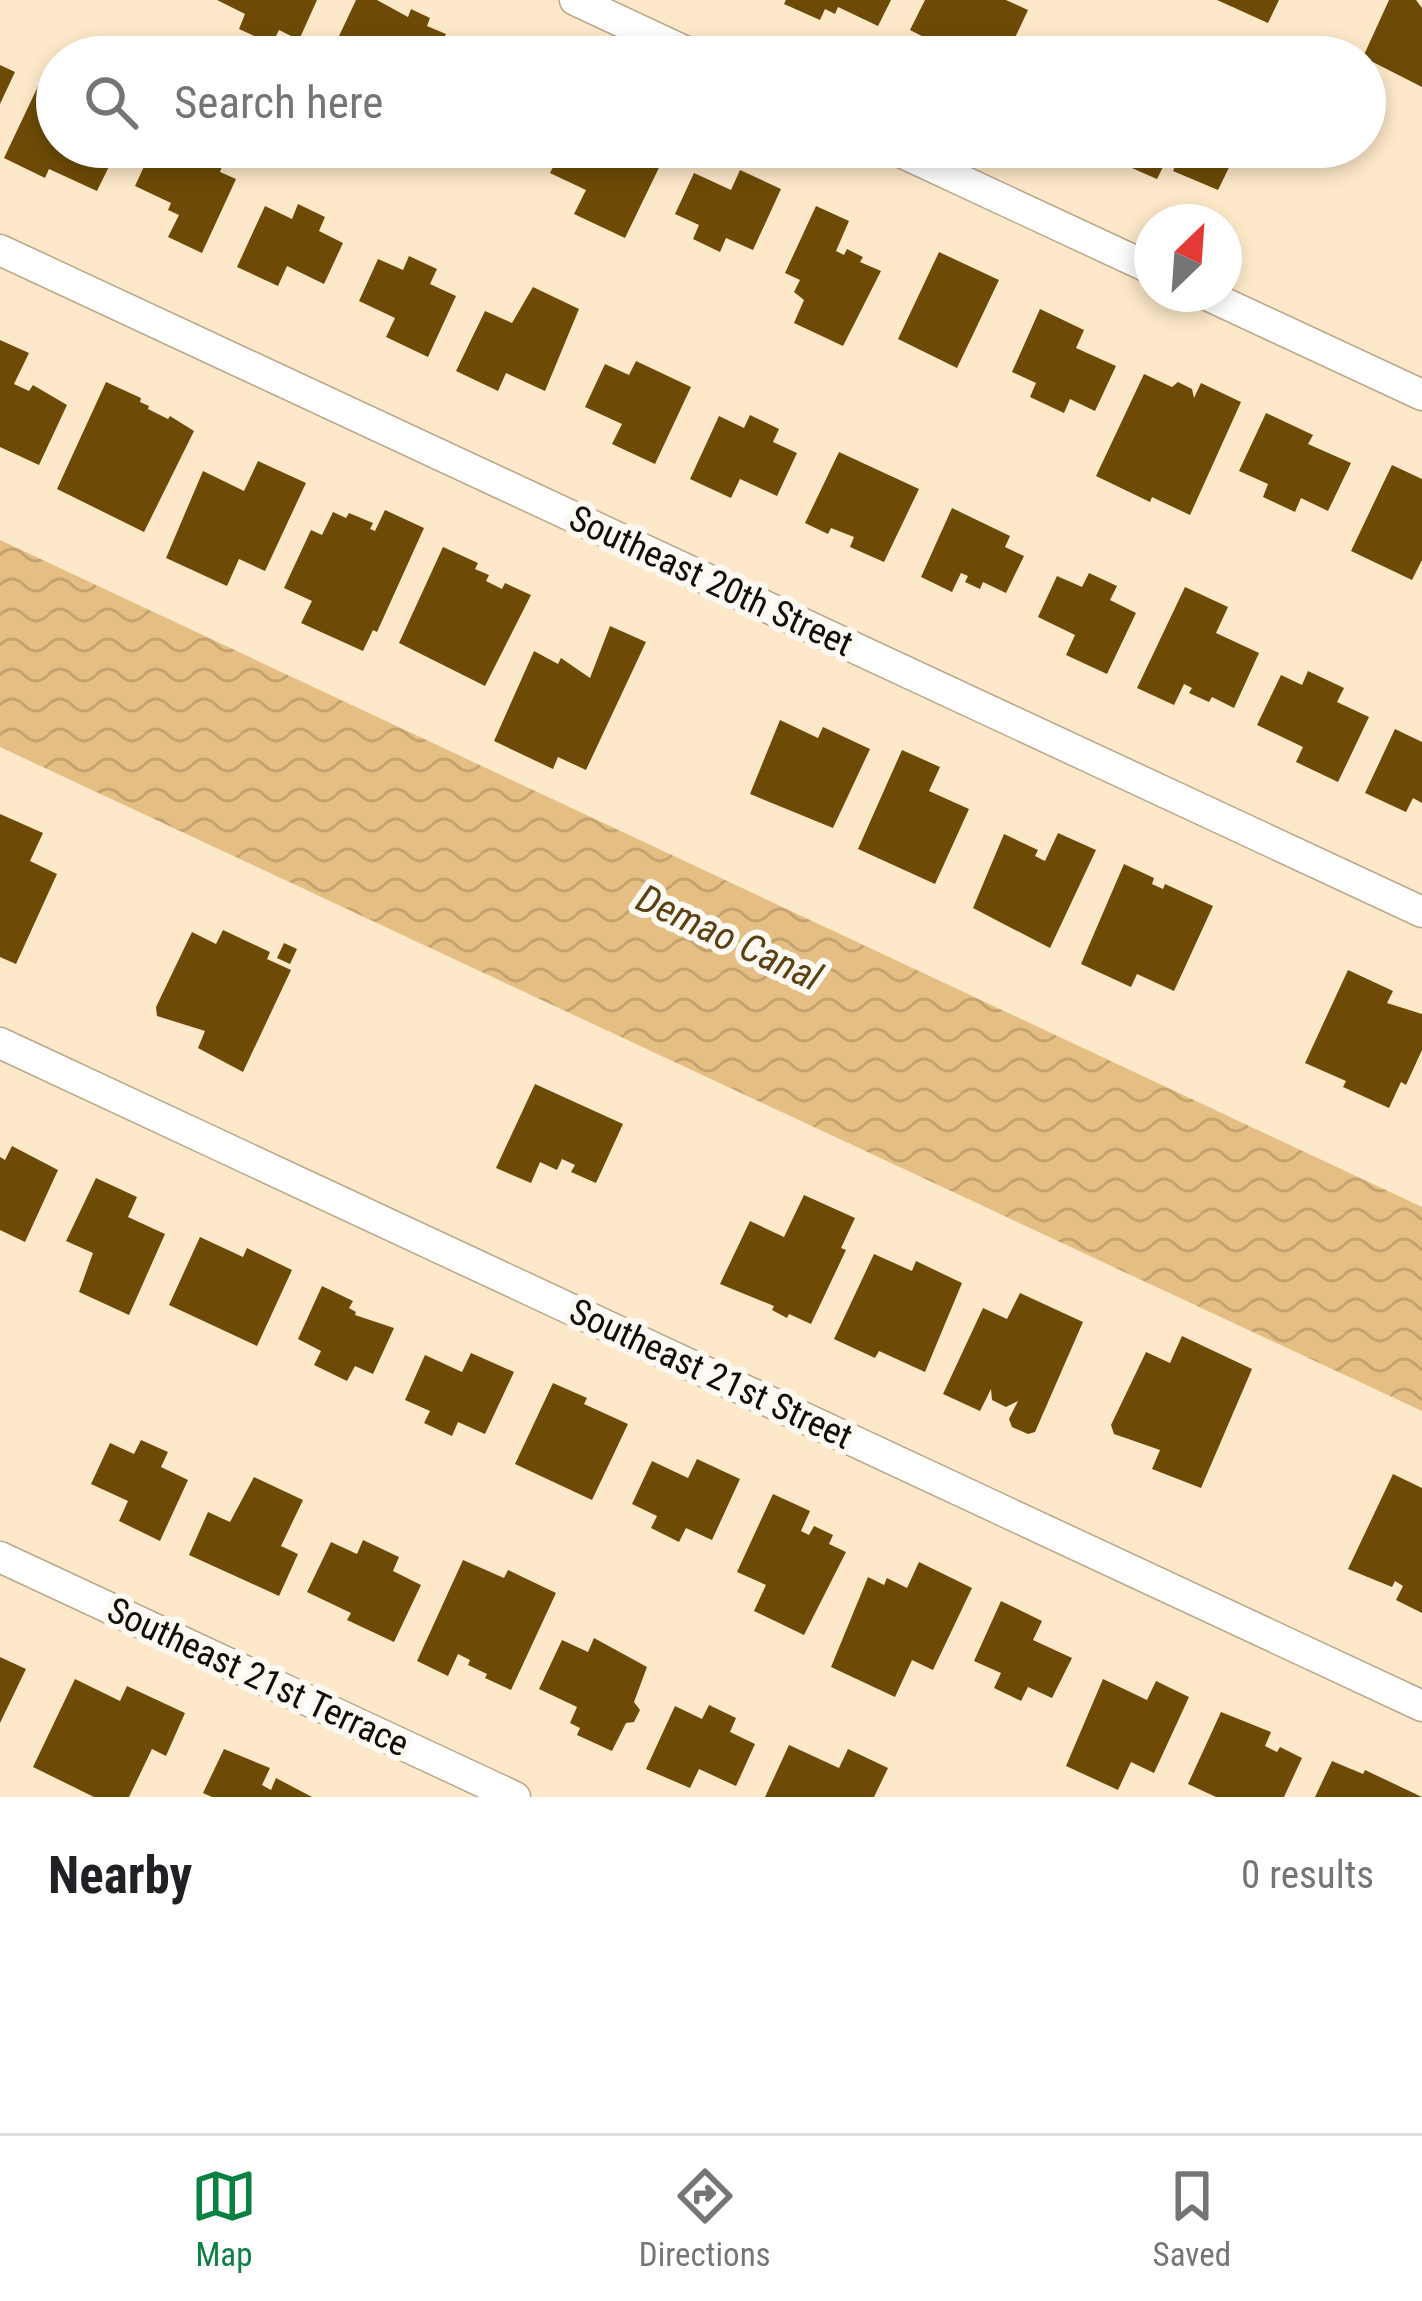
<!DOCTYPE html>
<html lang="en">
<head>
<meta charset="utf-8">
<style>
	:root { --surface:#fff; --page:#f6f6f6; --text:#202124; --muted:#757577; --line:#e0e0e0; --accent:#0b8043 }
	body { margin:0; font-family:"Roboto Condensed",sans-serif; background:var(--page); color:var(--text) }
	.compass { position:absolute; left:1134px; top:204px; width:108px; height:108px; border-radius:50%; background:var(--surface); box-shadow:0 6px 18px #0003; rotate:25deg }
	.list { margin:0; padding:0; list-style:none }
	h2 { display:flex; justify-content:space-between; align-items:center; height:156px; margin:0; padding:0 48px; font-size:51px }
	h2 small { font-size:39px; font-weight:400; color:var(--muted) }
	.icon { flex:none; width:66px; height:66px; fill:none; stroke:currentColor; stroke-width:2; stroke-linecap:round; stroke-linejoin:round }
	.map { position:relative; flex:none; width:1422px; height:1797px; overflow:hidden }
	.search { position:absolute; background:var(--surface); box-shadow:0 6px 18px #0003; left:36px; right:36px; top:36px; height:132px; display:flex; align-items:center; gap:30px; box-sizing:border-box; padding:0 42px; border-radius:66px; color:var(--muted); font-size:45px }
	.sheet { height:336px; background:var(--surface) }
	nav { display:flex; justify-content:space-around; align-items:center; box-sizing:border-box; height:168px; border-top:3px solid var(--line); background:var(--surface); font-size:33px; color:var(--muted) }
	nav a { display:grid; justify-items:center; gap:6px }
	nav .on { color:var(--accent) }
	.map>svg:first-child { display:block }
</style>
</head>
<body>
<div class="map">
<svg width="1422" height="1797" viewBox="0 0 1422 1797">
	<defs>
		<pattern id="water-waves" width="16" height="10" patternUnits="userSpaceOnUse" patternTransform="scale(3)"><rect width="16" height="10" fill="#e4be82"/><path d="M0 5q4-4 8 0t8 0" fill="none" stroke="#c3a26f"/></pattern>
	</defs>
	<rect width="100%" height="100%" fill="#fde8c9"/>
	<path fill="url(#water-waves)" d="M0,540L1422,1207V1411L0,747Z"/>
	<path fill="#6d4b06" d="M217,0H317L299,40L279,30L272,44L239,29L245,14Z
		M356,0H377L408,17L411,9L430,18L427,26L446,34L435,57H339L331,53Z
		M786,0H891L878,26L838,7L835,14L825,9L820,20L784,4Z
		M925,0H1006L1028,10L1006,57H963L910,30Z
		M1217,0H1279L1268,23Z
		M1389,0H1416L1422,8V87L1363,57Z
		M0,65L15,72L0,104Z
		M41,80L57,88V147L117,150L97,191L49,169L45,178L4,158Z
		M153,147L175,151L177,147H229L220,172L236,179L202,253L168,237L179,215L168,210L171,203L135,186Z
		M487,147H527L520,162Z
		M563,147H669L625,238L574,214L586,190L550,173Z
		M1134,147H1239L1218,190L1173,171L1177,162L1168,157L1157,179L1125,165Z
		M740,170L781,189L753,250L726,238L720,252L693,239L699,225L675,214L694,173L731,190Z
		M298,204L325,217L319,231L343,243L324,284L287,266L278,286L237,267L265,206L292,219Z
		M816,206L849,221L836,251L844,255L847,249L863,257L860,262L881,271L843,346L794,323L804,300L794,292L800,280L785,273Z
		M939,252L999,280L957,368L898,339Z
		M409,256L437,269L430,284L456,296L428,357L386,337L395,318L359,301L378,259L403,270Z
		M533,287L579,309L545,391L506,373L498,391L456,371L485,311L512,323Z
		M1040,309L1084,330L1076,348L1116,366L1095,411L1070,399L1064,413L1030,397L1036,383L1012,372Z
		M0,340L29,353L14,384L29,391L33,385L67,405L39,465L0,447Z
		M636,361L691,387L655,464L612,444L622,424L585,407L605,364L629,375Z
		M1144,374L1172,387L1178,382L1192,389L1194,398L1201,383L1241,402L1190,515L1152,497L1150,502L1096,476Z
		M106,382L141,398L140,402L149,406L148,409L168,419L170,416L194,431L144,532L57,489Z
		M1266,413L1313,435L1308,444L1351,463L1328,511L1301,498L1295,512L1263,497L1268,484L1239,471Z
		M750,415L779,429L773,442L797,453L777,496L740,479L731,498L690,479L719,416L744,428Z
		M839,452L919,489L884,562L850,547L854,537L831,528L828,534L805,523Z
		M258,461L306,483L265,571L239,559L227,586L166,558L203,471L244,491Z
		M1392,465L1422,479V560L1412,580L1351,551Z
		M952,508L1010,536L1005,547L1024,556L1006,593L983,582L980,589L965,582L968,576L961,573L952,592L921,577Z
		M385,510L424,528L377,632L373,630L363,651L301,623L312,601L284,588L311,530L322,535L333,512L346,518L349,513L373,523L370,529L375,531Z
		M443,547L478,563L475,569L489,575L486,581L502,589L505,583L531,595L485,686L399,643Z
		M1089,573L1117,586L1110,600L1136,613L1107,674L1066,655L1075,635L1038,617L1057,576L1082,587Z
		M1185,587L1228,607L1216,633L1259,653L1234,708L1212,697L1209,702L1189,693L1192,688L1184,684L1174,705L1137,688Z
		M610,626L646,642L586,770L558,757L553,769L494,741L534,651L558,664L561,658L590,678Z
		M1308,671L1344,688L1337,702L1369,717L1338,782L1296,762L1303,747L1257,725L1281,675L1302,685Z
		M780,720L818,738L823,727L870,749L833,828L750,794Z
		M1395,729L1422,742V803L1413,798L1406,812L1365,793Z
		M902,750L940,767L929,791L969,809L935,884L858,849Z
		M0,814L43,833L30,861L57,874L16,964L0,957Z
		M1058,833L1096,850L1050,948L973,908L1004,834L1038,850L1035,856L1045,861Z
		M1124,864L1154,878L1152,884L1163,889L1165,884L1213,906L1174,991L1137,974L1131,987L1081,964Z
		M223,930L270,952L267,959L291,970L243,1072L198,1048L205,1031L157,1016L156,1007L192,932L216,944Z
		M284,943L297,949L290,964L277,958Z
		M1348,970L1393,991L1387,1003L1422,1014V1050L1406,1085L1401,1082L1389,1108L1343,1087L1346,1081L1305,1063Z
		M535,1084L623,1124L596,1183L571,1172L575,1165L562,1159L557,1170L540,1162L531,1183L496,1168Z
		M12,1146L58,1170L25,1242L0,1230V1157L5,1160Z
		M96,1178L137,1197L128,1217L165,1234L129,1315L79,1292L93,1253L66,1241Z
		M804,1195L855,1218L841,1248L846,1250L811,1324L789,1314L787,1318L772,1310L774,1306L720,1284L750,1221L784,1237Z
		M200,1237L243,1257L247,1248L292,1270L257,1346L169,1305Z
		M874,1254L912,1271L916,1261L962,1283L925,1372L879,1351L875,1358L834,1339Z
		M322,1286L353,1301L349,1308L356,1312L355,1315L394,1328L373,1374L355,1366L347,1381L314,1365L321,1351L298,1339Z
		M1020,1293L1083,1322L1035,1432L1028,1434L1012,1427L1009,1419L1018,1401L1006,1407L992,1400L991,1389L980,1411L943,1394L983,1308L1007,1319Z
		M1182,1336L1252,1369L1201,1488L1152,1469L1160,1450L1114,1434L1111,1425L1146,1352L1170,1363Z
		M471,1353L514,1372L485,1434L458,1422L452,1436L424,1423L430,1411L405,1400L425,1355L462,1372Z
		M553,1383L587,1398L584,1404L628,1424L592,1500L515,1464Z
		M141,1440L168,1452L161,1467L188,1480L160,1541L119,1521L128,1501L91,1484L110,1443L134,1454Z
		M697,1459L740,1479L712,1540L686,1528L679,1542L651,1528L657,1516L632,1504L652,1461L688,1478Z
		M1393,1474L1422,1488V1613L1396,1600L1403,1586L1395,1581L1392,1587L1348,1569Z
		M254,1477L303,1500L281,1546L298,1554L279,1596L189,1555L208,1512L230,1522Z
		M773,1494L810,1511L801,1531L809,1535L814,1526L833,1535L829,1544L846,1552L804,1635L754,1611L766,1585L737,1572Z
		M363,1540L399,1557L393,1571L421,1585L394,1642L347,1620L351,1613L307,1592L331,1542L357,1554Z
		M463,1560L504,1578L508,1570L556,1593L511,1690L485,1678L487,1674L468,1665L470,1660L458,1654L448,1676L417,1661Z
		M919,1562L972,1588L933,1670L912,1660L895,1697L831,1667L868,1577L884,1585L887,1578L907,1588Z
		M1001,1601L1042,1621L1033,1640L1072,1658L1052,1698L1028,1687L1021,1701L994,1688L1001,1673L974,1661Z
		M594,1638L647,1667L634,1702L640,1710L634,1722L626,1723L612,1751L577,1735L580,1728L570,1723L577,1707L539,1689L562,1640L588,1652Z
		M0,1657L26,1669L0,1723Z
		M75,1679L120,1701L127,1686L185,1713L166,1756L152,1749L129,1797H94L33,1767Z
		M1103,1679L1147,1700L1156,1681L1189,1697L1154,1773L1131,1762L1118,1790L1066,1766Z
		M709,1705L736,1718L730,1732L755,1744L736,1786L699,1769L690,1788L646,1769L675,1706L702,1719Z
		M1221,1712L1271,1732L1265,1746L1277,1752L1280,1747L1302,1758L1284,1797H1216L1188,1784Z
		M789,1745L839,1768L848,1749L888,1768L874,1797H765Z
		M224,1749L270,1768L262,1785L271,1790L276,1778L312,1797H212L203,1793Z
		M1332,1761L1363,1774L1365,1770L1422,1797H1315Z"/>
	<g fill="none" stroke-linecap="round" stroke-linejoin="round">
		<defs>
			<path id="street" d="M575,0L697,57
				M890,147L1152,269
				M0,250L1422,912
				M1205,294L1422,395
				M0,1043L1422,1706
				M0,1557L515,1797"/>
		</defs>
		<use href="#street" stroke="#baa789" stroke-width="33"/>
		<use href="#street" stroke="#fff" stroke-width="30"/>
	</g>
	<g text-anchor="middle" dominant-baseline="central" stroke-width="12" stroke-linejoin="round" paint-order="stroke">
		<g font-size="36" fill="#130c03" stroke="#fcf8f2">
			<text transform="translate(711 581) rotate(25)">Southeast 20th Street</text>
			<text transform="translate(711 1374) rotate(25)">Southeast 21st Street</text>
			<text transform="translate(258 1677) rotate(25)">Southeast 21st Terrace</text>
		</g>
		<g font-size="39" font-style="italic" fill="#5b4112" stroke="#fcf8f2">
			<text transform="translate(729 938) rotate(25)">Demao Canal</text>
		</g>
	</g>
</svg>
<svg class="compass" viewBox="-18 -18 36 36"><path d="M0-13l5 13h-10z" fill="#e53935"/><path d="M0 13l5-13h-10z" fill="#757577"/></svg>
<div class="search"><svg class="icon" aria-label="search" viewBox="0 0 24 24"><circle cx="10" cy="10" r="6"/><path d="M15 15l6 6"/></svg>Search here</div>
</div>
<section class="sheet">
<h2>Nearby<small>0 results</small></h2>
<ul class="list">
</ul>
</section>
<nav>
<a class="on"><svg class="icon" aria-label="map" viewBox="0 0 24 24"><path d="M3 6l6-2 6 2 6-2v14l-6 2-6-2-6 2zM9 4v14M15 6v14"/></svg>Map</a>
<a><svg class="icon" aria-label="directions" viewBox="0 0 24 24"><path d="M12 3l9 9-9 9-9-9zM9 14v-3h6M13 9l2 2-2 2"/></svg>Directions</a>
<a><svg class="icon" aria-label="saved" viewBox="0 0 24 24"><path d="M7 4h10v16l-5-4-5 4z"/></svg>Saved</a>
</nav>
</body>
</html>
